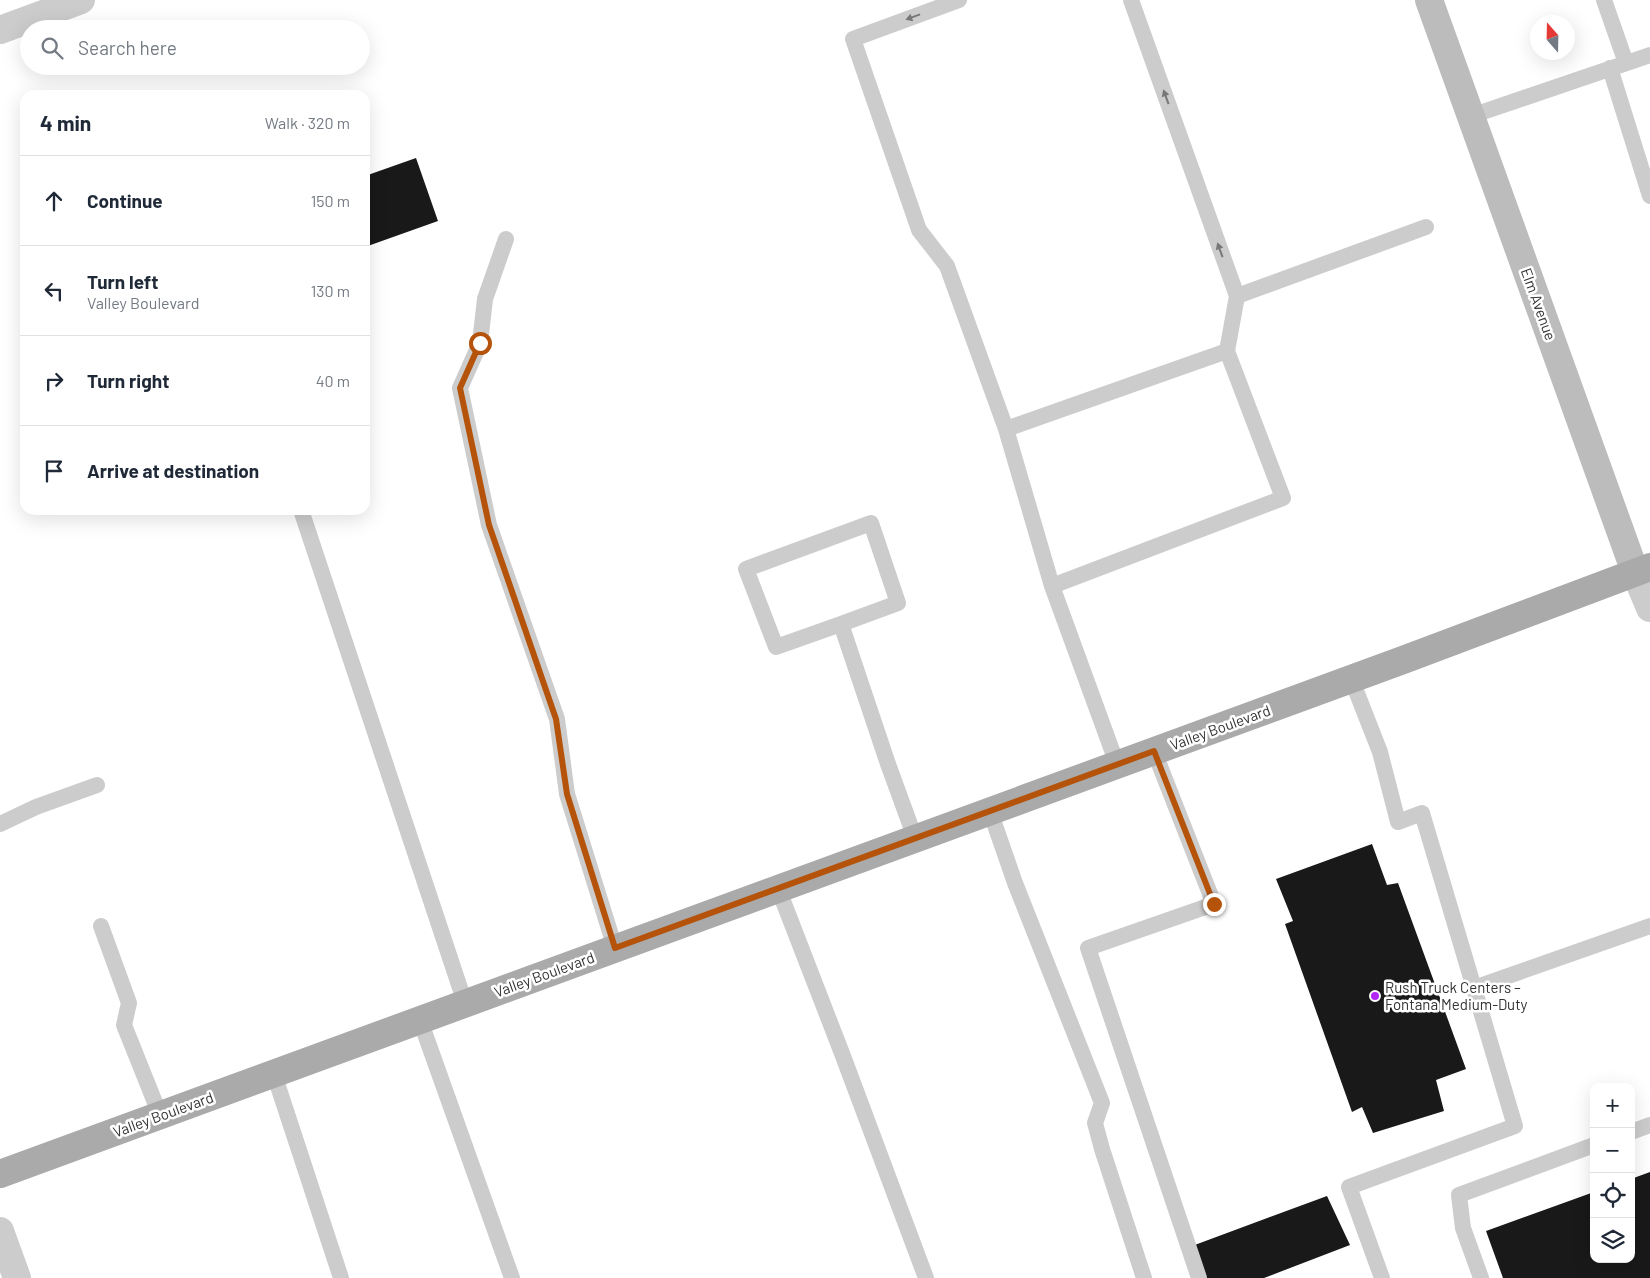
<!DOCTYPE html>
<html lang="en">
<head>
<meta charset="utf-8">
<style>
	:root { --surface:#fff; --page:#f2f2f3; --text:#1f2937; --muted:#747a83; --line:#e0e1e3 }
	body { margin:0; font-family:Barlow,sans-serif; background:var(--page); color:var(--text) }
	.controls { position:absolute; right:15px; bottom:15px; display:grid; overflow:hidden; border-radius:10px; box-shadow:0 5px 20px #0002 }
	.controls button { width:45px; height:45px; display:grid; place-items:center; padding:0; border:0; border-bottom:1px solid var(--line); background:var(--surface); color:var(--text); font:25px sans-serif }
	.compass { position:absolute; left:1530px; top:15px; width:45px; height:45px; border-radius:50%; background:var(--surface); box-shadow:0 5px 20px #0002; rotate:340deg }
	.stop { position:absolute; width:15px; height:15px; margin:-11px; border:4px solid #b45309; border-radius:50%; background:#fff }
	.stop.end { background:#b45309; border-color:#fff; box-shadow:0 1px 5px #0008 }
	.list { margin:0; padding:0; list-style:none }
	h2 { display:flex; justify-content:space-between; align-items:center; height:65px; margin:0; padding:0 20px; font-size:21px }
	h2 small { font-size:16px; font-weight:400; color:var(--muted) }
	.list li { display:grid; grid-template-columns:32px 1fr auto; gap:15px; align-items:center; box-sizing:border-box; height:90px; padding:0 20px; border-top:1px solid var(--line) }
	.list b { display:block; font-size:19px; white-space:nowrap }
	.list p { margin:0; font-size:16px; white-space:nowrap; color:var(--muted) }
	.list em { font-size:16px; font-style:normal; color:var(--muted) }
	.icon { flex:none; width:28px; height:28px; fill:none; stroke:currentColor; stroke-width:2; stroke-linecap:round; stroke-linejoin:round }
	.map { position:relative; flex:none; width:1650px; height:1278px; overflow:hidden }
	.search { position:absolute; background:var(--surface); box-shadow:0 5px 20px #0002; left:20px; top:20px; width:350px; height:55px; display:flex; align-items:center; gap:12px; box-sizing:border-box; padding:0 18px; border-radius:28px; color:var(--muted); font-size:19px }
	.panel { position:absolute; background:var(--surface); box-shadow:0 5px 20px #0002; left:20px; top:90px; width:350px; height:425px; border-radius:15px }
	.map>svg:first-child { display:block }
</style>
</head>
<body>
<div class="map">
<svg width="1650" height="1278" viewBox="0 0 1650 1278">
	<rect width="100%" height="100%" fill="#fff"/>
	<path fill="#191919" d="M416,158L438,221L365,247V176Z
		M1372,844L1387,885L1398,883L1466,1069L1436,1080L1444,1111L1373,1133L1362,1107L1352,1112L1285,924L1293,921L1276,879Z
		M1650,1172V1278H1503L1486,1231L1594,1192V1259H1631V1179Z
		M1327,1196L1350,1245L1264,1278H1206L1192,1246Z"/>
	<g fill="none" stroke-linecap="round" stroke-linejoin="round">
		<path stroke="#ccc" stroke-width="16" d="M959,0L853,39L919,230L947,266L1006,429
			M1131,0L1237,296L1227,351
			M1604,0L1626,63
			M1610,68L1650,196
			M1471,116L1650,55
			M506,239L485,299L480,343L460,388L489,525L557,719L567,794L615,948
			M1237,296L1426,227
			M301,510L465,1003
			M1052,586L1283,498L1227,351L1006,429L1052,586L1117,764
			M841,624L776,647L746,569L871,523L898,603L841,624L888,764L915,838
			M1351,678L1380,752L1398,822L1422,813L1515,1126L1349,1187L1382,1278
			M1154,751L1214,904L1088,948L1199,1278
			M990,811L1015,883L1102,1103L1095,1123L1102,1149L1144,1278
			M0,824L36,807L97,785
			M778,888L843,1056L926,1278
			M101,926L129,1003L124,1025L160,1115
			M1474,988L1650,926
			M420,1020L512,1278
			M274,1074L341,1278
			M1631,1132L1650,1125
			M1481,1278L1463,1228L1459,1195L1594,1145"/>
		<path stroke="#ccc" stroke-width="28" d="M0,30L81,0
			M1635,572L1650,608
			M0,1231L17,1278"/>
		<path stroke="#bcbcbc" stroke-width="28" d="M1429,0L1635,572"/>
		<path stroke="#aaa" stroke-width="28" d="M0,1174L1403,660L1650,567"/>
	</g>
	<defs><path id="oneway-solid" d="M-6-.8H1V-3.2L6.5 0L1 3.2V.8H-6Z" transform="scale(1.25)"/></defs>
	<g fill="#777">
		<use href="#oneway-solid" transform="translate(913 17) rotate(160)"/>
		<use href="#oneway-solid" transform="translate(1166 97) rotate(-110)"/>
		<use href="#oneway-solid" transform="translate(1220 250) rotate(-110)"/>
	</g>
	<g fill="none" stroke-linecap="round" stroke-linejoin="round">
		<path stroke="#b45309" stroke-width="6" d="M480,343L460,388L489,525L556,719L567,794L615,948L1154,751L1214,904"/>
	</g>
	<circle fill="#b227f5" stroke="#fff" stroke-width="2" cx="1375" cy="996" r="5"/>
	<g text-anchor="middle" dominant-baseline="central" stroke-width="5" stroke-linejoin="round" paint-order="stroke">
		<g font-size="15" fill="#323232" stroke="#fff">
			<text transform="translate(1539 304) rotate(70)">Elm Avenue</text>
			<text transform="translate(1220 727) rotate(-20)">Valley Boulevard</text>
			<text transform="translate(544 974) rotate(-20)">Valley Boulevard</text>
			<text transform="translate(163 1114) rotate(-20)">Valley Boulevard</text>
		</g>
		<g font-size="15" fill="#323232" stroke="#fff" text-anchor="start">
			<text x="1385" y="987">Rush Truck Centers –<tspan x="1385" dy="17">Fontana Medium-Duty</tspan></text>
		</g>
	</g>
</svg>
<div class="controls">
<button>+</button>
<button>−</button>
<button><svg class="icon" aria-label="locate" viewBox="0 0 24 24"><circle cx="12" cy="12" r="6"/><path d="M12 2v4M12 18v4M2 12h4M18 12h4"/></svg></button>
<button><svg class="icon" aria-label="layers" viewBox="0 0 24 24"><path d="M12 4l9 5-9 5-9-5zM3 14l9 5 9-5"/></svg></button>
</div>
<svg class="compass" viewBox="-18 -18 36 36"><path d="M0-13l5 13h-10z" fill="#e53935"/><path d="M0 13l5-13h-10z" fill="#747a83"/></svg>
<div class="stop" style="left:480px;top:343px"></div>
<div class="stop end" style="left:1214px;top:904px"></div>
<div class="search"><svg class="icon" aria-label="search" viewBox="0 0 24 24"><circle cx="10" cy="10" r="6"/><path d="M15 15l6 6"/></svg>Search here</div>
<section class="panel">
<h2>4 min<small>Walk · 320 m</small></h2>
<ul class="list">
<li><svg class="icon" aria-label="ahead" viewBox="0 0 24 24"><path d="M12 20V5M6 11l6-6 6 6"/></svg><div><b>Continue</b></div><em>150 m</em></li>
<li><svg class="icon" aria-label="left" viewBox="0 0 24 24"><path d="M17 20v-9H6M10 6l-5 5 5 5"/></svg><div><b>Turn left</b><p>Valley Boulevard</p></div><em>130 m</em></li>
<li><svg class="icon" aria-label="right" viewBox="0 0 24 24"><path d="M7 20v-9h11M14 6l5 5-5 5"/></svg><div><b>Turn right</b></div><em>40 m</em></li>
<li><svg class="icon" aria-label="arrive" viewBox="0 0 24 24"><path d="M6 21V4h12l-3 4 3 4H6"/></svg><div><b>Arrive at destination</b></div></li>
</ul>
</section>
</div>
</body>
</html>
